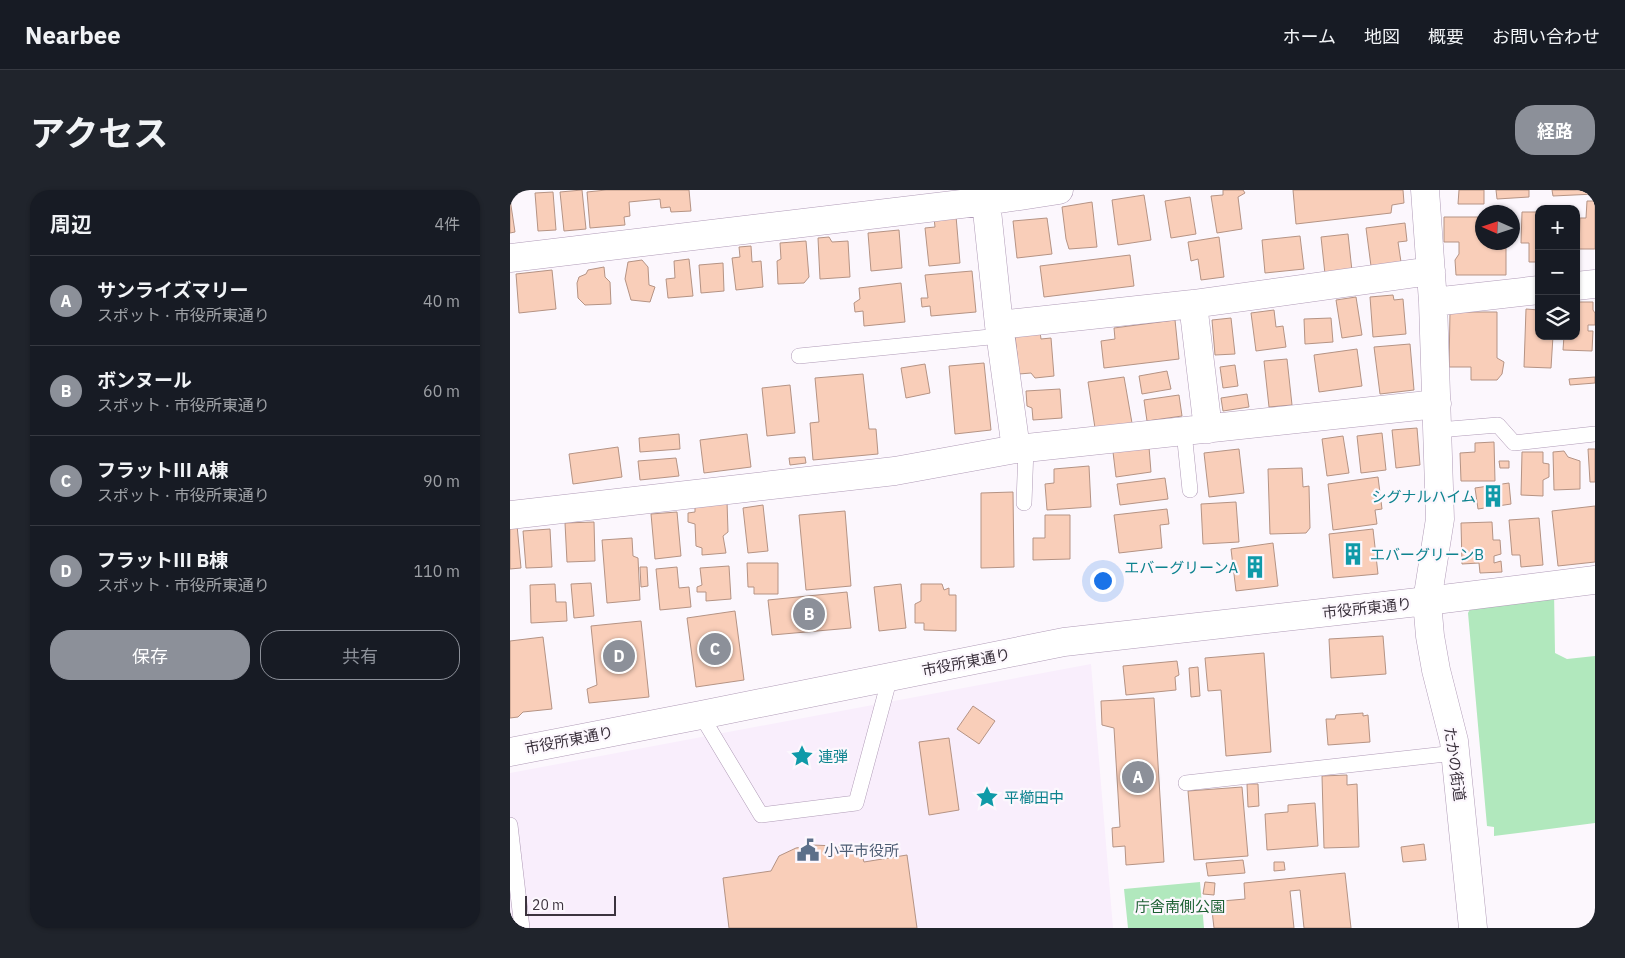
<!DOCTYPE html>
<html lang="ja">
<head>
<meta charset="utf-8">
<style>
	:root { --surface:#171b24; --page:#20242c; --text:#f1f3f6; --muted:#9ea1a6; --line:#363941; --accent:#8c9099 }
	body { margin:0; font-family:"IBM Plex Sans","Noto Sans JP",sans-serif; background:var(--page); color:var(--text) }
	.controls { position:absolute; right:15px; top:15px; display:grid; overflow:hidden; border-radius:10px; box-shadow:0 1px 4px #0004 }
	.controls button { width:45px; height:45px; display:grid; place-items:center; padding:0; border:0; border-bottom:1px solid var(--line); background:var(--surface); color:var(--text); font:25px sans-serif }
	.compass { position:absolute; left:965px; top:15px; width:45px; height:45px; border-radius:50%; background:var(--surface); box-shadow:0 1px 4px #0004; rotate:273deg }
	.scale { position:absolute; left:15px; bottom:12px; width:91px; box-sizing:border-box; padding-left:5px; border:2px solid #3c333e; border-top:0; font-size:14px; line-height:18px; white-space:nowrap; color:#3c333e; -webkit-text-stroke:4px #fcf7fd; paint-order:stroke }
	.you { position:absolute; left:592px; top:390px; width:18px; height:18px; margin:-12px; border:4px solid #fff; border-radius:50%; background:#1a73e8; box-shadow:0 0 0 8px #1a73e833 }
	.badge { display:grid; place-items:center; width:32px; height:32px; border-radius:50%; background:var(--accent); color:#fff; font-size:16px; font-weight:700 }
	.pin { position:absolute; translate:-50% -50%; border:2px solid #fff; box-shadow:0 1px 5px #0006 }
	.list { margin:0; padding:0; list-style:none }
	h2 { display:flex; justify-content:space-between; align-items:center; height:65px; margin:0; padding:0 20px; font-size:21px }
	h2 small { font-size:16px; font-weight:400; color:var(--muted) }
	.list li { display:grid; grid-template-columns:32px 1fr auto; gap:15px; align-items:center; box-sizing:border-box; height:90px; padding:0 20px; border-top:1px solid var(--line) }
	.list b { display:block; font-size:19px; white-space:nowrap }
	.list p { margin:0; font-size:16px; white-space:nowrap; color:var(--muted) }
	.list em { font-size:16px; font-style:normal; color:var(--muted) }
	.actions { display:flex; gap:10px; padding:15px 20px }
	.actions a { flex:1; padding:11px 0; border:1px solid var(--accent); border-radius:20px; text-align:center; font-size:18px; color:var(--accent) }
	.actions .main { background:var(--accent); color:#fff }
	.icon { flex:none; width:28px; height:28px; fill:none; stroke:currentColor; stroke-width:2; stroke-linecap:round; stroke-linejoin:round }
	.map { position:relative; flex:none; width:1085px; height:738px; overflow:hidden; border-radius:20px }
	header { display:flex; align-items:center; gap:30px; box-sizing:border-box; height:70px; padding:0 25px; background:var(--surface); border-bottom:1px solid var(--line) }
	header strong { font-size:24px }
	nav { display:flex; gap:28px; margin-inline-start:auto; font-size:18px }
	.intro { display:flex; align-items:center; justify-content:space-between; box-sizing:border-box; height:120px; padding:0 30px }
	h1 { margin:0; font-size:35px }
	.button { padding:12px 22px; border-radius:20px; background:var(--accent); color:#fff; font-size:18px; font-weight:700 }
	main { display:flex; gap:30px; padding:0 30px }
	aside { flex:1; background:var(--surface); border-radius:20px; box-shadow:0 1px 4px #0004 }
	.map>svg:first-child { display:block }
</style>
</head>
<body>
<header>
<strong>Nearbee</strong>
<nav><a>ホーム</a><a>地図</a><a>概要</a><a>お問い合わせ</a></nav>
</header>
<div class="intro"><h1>アクセス</h1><a class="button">経路</a></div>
<main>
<aside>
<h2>周辺<small>4件</small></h2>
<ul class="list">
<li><span class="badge">A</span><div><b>サンライズマリー</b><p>スポット · 市役所東通り</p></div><em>40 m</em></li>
<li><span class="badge">B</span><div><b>ボンヌール</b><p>スポット · 市役所東通り</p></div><em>60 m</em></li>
<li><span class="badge">C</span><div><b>フラットⅢ A棟</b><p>スポット · 市役所東通り</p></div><em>90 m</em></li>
<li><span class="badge">D</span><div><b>フラットⅢ B棟</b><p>スポット · 市役所東通り</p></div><em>110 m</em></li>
</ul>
<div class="actions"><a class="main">保存</a><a>共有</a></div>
</aside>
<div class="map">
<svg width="1085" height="738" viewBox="0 0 1085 738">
	<rect width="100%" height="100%" fill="#fcf7fd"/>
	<path fill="#f9eefc" d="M581,474L603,738H0V583Z"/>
	<path fill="#b1e8bd" d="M1044,401L1045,463L1057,469L1085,466V633L984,646V637L977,636L958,423L966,408Z
		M690,692L694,738H618L614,699Z"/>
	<path fill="#f9ceb9" stroke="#b59384" d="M72,0L76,39L54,41L50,2Z
		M96,0H179L181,21L161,22L160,17L151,18L150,9L119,12L120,26L114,27L115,35L80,38L77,2Z
		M713,0H733L735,3L728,7L732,39L707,43L701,6L713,5Z
		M783,0H893L894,13L882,15L881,23L786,34Z
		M949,0H974V14H948Z
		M986,0H1019V7L987,9Z
		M1042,0H1085V4L1043,6Z
		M43,2L46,40L28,41L25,3Z
		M634,5L641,50L608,55L602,10Z
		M680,7L686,44L661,48L655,11Z
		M0,9L5,42L0,43Z
		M1077,11H1085V59H1069L1070,28H1076Z
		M582,12L587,57L559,59L556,49L552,17Z
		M1012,22H1029V81H1027V72H1019V53H1011Z
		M446,26L450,73L419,76L415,38L425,37L424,28Z
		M934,27H972V52H996V85H946L945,70L949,64V52H934Z
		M537,28L542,64L507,68L503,31Z
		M895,33L897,51L888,52L891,72L861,76L856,38Z
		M389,40L392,78L361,81L358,43Z
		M838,44L842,81L815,84L811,47Z
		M790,46L794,79L755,83L752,50Z
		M319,47L322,52L338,51L340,87L310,89L308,48Z
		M709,47L714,87L691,90L688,69L681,71L678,52Z
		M296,51L299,87L294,93L268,94L267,71L271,69L270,53Z
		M241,56L242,72L251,71L253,97L226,100L222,68L230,67L229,57Z
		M620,65L624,96L534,107L530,76Z
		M179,69L183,106L158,108L156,89L165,88L164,71Z
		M132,70L138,77L139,95L145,97L140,112L121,110L115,89L118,72Z
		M213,73L214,101L191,103L189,75Z
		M94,77L95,87L100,92L101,114L75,115L68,108L67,93L69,87L76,84L78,80Z
		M42,80L46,119L9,123L6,84Z
		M462,81L466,122L421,126L420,116L412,117L411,108H418L415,85Z
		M391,93L395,132L354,136L353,121L345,122L344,113L350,109L349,98Z
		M883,105L884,110L893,109L896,144L863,147L860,107Z
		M846,107L852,145L832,148L826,110Z
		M1066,112H1083V120L1085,123V135H1078V141H1083L1082,161L1053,160L1054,146H1066Z
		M1016,119L1029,120V146H1043L1041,178L1014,177Z
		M764,120L766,137L773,136L776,157L746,161L741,123Z
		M940,122H987V168L994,172L992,184L987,190H961V177H939Z
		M721,128L725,164L705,165L702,130Z
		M821,128L823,152L795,154L794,129Z
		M665,130L669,169L594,178L591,151L605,149L604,138Z
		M530,142L531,149L541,148L544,186L525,188L521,183L509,184L505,145Z
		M900,154L904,200L870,204L864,157Z
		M847,159L852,196L809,202L804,165Z
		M777,169L782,215L759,217L754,171Z
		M474,173L481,240L445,244L439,176Z
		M415,174L420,203L396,208L391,178Z
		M725,175L728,196L713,198L710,177Z
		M657,181L661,199L632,204L629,186Z
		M353,184L359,239H366L368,264L303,270L300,233L309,232L305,188Z
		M614,187L622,233L585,238L578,192Z
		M1085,187V193L1060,195L1059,189Z
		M280,195L285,243L257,246L252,198Z
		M550,199L552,228L523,230L522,218L517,216L516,201Z
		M737,204L739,217L713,221L711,208Z
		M669,205L672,226L637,231L634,210Z
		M907,238L910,275L886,278L882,240Z
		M872,243L876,280L851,283L847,246Z
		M169,244L170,259L130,262L129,248Z
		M237,244L241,277L194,283L190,250Z
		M833,246L839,283L817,286L812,249Z
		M984,252L985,291H951L950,263L965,262V253Z
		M108,257L112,287L63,294L59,264Z
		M639,257L641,282L606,287L603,262Z
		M729,259L734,303L699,307L694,263Z
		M1078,259H1085V292H1080Z
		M1054,261L1058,267L1070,271V299L1044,300L1043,262Z
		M1012,262H1033V273L1039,274V287L1033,290V306L1011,305Z
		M295,267L296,273L280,275L279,268Z
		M166,268L169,286L130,290L128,271Z
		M989,271H999V278H990Z
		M579,276L581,317L537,320L535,294L544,293V279Z
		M792,278L793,297L799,296L800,338L796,343L760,344L758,279Z
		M868,287L872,319L865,320L867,334L823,340L818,294Z
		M655,288L658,309L610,315L607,294Z
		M999,293L1001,314L968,319L965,298Z
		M503,302L504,377L471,378V303Z
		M217,311L218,342L213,346L216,363L192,365V358L186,356L185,334L178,332V323L185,322V312Z
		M726,312L729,352L693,354L691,314Z
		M253,315L258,361L238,363L233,318Z
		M1085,316V372L1048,376L1042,321Z
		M657,319L659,334L650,335L652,358L609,363L604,325Z
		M335,321L341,396L296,400L289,325Z
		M167,322L171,366L145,369L141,324Z
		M535,325H560V369L523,370V348H535Z
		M1029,328L1033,375L1011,377L1010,365H1002L999,330Z
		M84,332L85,371L57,372L55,333Z
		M982,332L983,350H990L991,364L984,366V373L991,371L992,382L970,383L969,373L952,374L951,333Z
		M0,335H7L11,378L0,379Z
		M40,339L42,377L16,378L13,341Z
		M863,339L868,384L823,388L819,344Z
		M122,348L123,366L128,368L130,410L97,413L92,350Z
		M763,353L768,396L726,401L721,359Z
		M237,373H268V404H244V397H238Z
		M219,376L221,409L196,411V402H187V397L192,395L190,378Z
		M130,377H137L138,396L131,397Z
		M167,377L169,398L179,397L181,417L150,420L146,379Z
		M81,393L84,426L64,428L61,394Z
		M45,394L46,412H56L57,431L21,433L20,395Z
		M391,394L396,438L369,441L364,397Z
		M411,394H432L434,400L439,398V405H446V441L414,440V433H405V414L411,411Z
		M337,402L341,438L262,445L258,410Z
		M225,421L234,490L186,497L177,428Z
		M131,431L139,507L79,513L77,499L87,495L81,436Z
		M873,446L876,484L821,488L819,449Z
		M33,447L42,519L13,522L8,527L0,528V451Z
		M754,463L761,562L716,566L711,500L698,501L695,468Z
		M667,471L669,485L665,487L666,500L616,505L613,476Z
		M688,477L690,506L681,507L679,478Z
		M644,508L654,672L616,675L615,656L603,657L602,638L610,637L604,538L592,535L591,511Z
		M463,516L485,531L469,554L447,539Z
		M853,523V526L858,525L860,552L818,555L816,529H825L826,525Z
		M439,548L449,620L419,625L409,552Z
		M837,585V595L847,594L849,657L814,658L812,586Z
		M737,594H748L749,616L738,617Z
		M732,597L738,666L684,670L678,601Z
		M805,613L808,656L757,660L755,624L778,622V615Z
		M914,654L916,670L893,672L891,657Z
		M303,655L325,656L351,662L354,672L397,665L407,738H219L213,688L261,681L269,666L286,658Z
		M733,670L735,683L698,686L696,673Z
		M764,672H774L775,680L764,681Z
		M835,683L841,738H794L790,700L780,701L784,738H704L701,712L735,709L734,693Z
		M695,692L705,693L704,705L693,704Z"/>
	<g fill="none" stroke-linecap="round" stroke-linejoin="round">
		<defs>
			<path id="lane" d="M289,166L490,146
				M928,240L988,235L1004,253L1085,244
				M674,242L680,300
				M514,313L516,258
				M191,525L251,625L346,613L380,487
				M676,593L945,563
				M0,635L12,738"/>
			<path id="street" d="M915,0L923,112L930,329L917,411L1085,390
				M476,11L489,135L506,259
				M0,68L476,11L549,0
				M1066,96L1085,94
				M923,112L1029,100
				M683,114L698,239
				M489,135L683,114L921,81
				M0,325L385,281L506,259L927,214"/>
			<path id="secondary" d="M0,562L191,525L554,452L917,411L920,446L926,480L944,551L963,738"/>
		</defs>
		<use href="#lane" stroke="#b09bb7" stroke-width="16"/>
		<use href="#street" stroke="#b09bb7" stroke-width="29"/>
		<use href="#secondary" stroke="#b09bb7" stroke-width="29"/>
		<use href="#lane" stroke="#fff" stroke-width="15"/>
		<use href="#street" stroke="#fff" stroke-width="28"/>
		<use href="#secondary" stroke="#fff" stroke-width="28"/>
	</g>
	<defs>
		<symbol id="building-bare" viewBox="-9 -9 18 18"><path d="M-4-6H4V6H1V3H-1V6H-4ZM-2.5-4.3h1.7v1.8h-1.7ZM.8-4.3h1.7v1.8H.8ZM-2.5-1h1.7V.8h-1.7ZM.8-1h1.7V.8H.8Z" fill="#0f9aa8" stroke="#fcf7fd" stroke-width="2.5" paint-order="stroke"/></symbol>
		<symbol id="sight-bare" viewBox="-9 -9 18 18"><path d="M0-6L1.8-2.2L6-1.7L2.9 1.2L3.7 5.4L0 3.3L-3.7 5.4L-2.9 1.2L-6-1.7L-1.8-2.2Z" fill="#0f9aa8" stroke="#fcf7fd" stroke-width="2.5" paint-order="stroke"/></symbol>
		<symbol id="civic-bare" viewBox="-9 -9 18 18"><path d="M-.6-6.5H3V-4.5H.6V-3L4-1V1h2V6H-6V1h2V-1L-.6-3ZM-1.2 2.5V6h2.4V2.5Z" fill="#5c6f8a" stroke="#fcf7fd" stroke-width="2.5" paint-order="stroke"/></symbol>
	</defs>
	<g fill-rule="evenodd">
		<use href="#building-bare" x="967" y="290" width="32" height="32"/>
		<use href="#building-bare" x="827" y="348" width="32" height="32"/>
		<use href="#building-bare" x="729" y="361" width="32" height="32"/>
		<use href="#sight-bare" x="276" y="550" width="32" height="32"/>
		<use href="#sight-bare" x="461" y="591" width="32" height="32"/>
		<use href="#civic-bare" x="282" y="644" width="32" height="32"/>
	</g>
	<g text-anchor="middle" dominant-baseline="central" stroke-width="4.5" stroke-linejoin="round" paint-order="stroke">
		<g font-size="15" fill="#0d838f" stroke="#fcf7fd" text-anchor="start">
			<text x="966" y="306" text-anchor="end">シグナルハイム</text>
			<text x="860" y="364">エバーグリーンB</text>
			<text x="728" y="377" text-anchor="end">エバーグリーンA</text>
			<text x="308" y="566">連弾</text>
			<text x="494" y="607">平櫛田中</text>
		</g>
		<g font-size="15" fill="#3c333e" stroke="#fcf7fd">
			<text transform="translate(857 418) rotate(-6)">市役所東通り</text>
			<text transform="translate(456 472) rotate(-11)">市役所東通り</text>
			<text transform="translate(59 550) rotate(-11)">市役所東通り</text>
			<text transform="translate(945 574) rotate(82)">たかの街道</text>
		</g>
		<g font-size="15" fill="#4e5e75" stroke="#fcf7fd" text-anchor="start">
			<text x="314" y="660">小平市役所</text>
		</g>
		<g font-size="15" fill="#1d6033" stroke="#fcf7fd">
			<text x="670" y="716">庁舎南側公園</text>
		</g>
	</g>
</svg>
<div class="controls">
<button>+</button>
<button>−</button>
<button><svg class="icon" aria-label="layers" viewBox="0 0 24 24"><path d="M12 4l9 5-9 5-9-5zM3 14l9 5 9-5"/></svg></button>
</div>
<svg class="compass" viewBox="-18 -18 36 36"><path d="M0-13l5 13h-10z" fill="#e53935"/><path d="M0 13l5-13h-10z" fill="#9ea1a6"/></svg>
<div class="scale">20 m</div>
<div class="you"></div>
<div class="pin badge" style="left:628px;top:587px">A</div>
<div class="pin badge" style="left:299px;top:424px">B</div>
<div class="pin badge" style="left:205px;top:459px">C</div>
<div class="pin badge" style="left:109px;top:466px">D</div>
</div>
</main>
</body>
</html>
